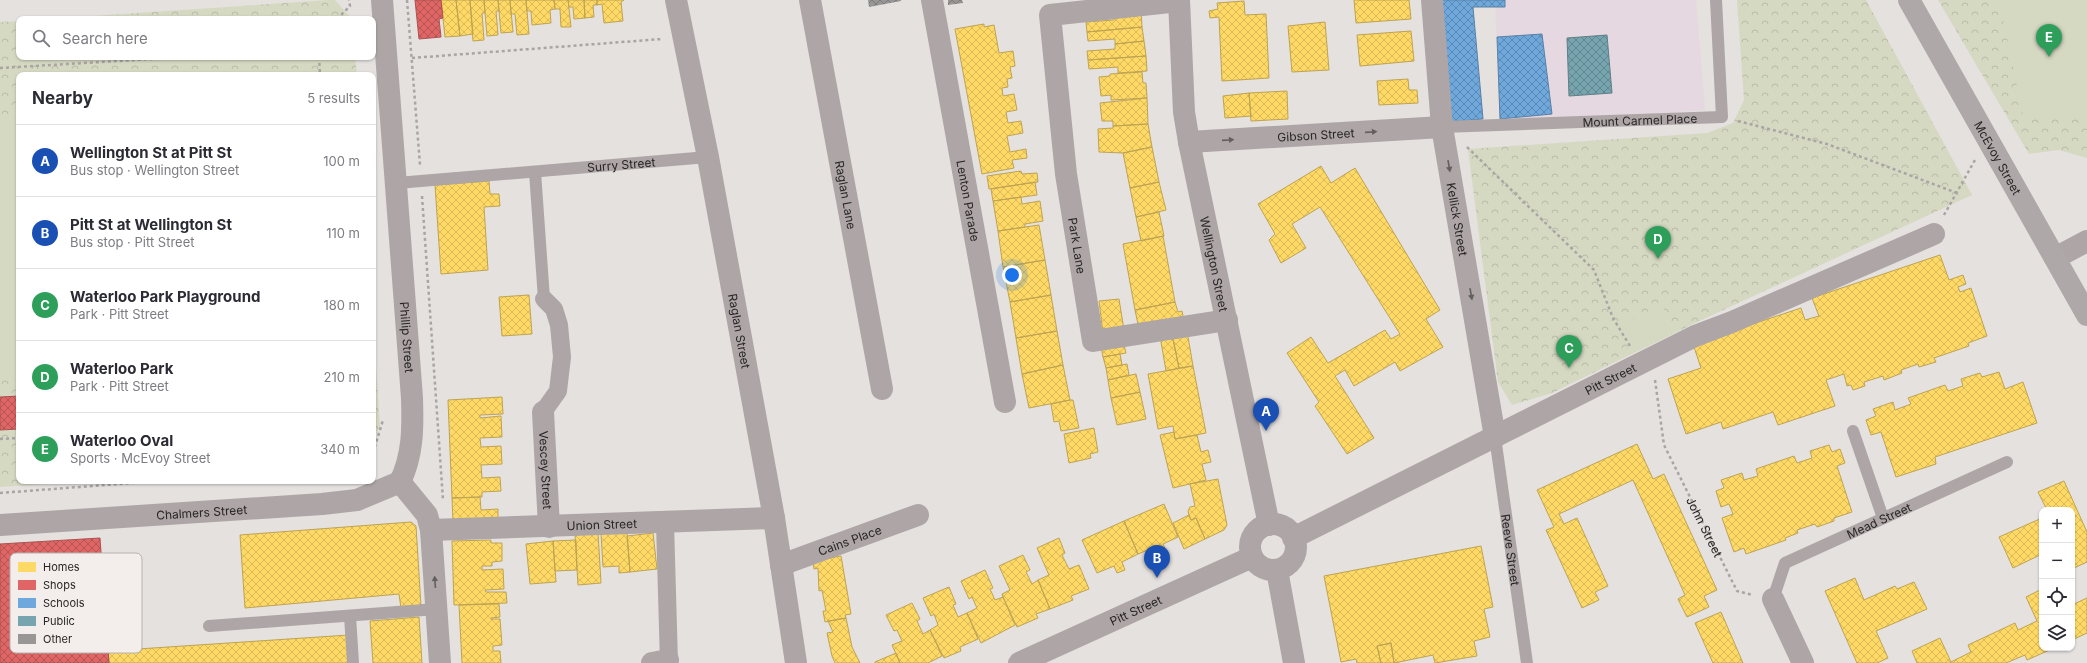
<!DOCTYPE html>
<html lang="en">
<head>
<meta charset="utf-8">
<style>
	:root { --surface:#fff; --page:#f7f7f7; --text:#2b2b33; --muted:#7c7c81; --line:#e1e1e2; --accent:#6a6766 }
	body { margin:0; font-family:Inter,sans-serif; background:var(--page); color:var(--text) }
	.controls { position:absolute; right:12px; bottom:12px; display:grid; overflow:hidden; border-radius:8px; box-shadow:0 1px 3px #0004 }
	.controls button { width:36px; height:36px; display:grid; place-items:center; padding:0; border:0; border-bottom:1px solid var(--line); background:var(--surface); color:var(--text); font:20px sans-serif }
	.you { position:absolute; left:1012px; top:275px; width:14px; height:14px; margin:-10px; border:3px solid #fff; border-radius:50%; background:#1a73e8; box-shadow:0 0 0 6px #1a73e833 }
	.badge { display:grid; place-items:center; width:26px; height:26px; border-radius:50%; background:var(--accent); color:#fff; font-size:13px; font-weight:700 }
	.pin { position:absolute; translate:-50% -33px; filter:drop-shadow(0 1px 2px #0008) }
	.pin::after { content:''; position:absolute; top:21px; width:14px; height:12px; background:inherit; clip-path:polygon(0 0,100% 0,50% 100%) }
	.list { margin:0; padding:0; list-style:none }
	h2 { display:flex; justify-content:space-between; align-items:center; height:52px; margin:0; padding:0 16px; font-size:17px }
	h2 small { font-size:13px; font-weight:400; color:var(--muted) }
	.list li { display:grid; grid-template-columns:26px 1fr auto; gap:12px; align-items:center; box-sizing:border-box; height:72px; padding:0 16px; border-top:1px solid var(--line) }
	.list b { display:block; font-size:15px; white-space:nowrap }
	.list p { margin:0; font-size:13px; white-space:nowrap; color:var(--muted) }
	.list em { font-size:13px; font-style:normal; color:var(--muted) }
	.icon { flex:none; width:22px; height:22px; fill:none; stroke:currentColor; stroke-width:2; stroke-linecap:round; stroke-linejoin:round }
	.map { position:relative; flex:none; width:2087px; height:663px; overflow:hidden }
	.search { position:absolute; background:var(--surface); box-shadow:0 1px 3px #0004; left:16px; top:16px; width:360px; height:44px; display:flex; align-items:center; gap:10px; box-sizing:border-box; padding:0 14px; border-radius:8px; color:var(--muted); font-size:15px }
	.panel { position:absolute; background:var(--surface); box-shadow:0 1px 3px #0004; left:16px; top:72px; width:360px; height:412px; border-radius:8px }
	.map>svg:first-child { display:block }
</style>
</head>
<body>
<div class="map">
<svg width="2087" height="663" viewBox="0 0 2087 663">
	<defs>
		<pattern id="park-crowns" width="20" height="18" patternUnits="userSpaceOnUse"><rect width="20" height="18" fill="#d6d9c2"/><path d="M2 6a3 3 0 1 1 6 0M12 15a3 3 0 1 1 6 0" fill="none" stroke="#b8baa7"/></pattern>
		<pattern id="homes-cross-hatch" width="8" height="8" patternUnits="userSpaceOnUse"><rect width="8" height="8" fill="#ffd966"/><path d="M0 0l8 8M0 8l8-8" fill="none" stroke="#dbba58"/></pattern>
		<pattern id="shops-cross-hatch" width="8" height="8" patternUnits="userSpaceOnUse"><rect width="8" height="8" fill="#e06666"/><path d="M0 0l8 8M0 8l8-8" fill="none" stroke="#b65454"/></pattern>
		<pattern id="schools-cross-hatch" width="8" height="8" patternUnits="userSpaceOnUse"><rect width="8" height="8" fill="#6fa8dc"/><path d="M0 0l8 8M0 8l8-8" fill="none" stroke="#5b89b2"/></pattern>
		<pattern id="public-cross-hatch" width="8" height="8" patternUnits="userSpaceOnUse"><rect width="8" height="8" fill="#76a5af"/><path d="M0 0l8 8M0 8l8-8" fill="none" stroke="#61868e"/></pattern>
		<pattern id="building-cross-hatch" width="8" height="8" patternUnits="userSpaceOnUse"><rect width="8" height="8" fill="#999796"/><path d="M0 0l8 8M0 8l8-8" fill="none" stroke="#7d7b7a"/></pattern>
	</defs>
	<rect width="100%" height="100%" fill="#e4e1df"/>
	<path fill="#e5d8e0" d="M1495,0H1696L1705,110L1500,125Z"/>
	<path fill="url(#park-crowns)" d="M328,0H335L352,19H49Z
		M1737,0H1866L1972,195L1693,324L1552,393L1512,405L1498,382L1468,149L1707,133L1733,123L1744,100Z
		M1938,0H2087V158L2059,150L2029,154Z
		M19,21V57H355L357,75H19V481H89L0,487V22Z
		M373,325L380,426L373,441Z"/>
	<path fill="#d6d9c2" d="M1999,0H2087V119L2023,115Z
		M19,118V376L0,378V119Z
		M1662,305L1675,333L1629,355L1627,344L1612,328Z"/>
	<path fill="url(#homes-cross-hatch)" stroke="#bea352" d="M441,0H456L460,36L445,37Z
		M456,0H470L473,34L460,36Z
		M470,0H484L485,13H482L484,40L473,41Z
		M484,0H498L499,11H496L498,35L487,36Z
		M498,0H510L513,32L501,33Z
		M510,0H526L529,34L517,35L515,14H511Z
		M526,0H554L555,9L550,10L551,23L532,25L531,11H527Z
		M554,0H568L571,27H561L560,9H555Z
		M568,0H584L585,18L574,19L573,7H569Z
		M584,0H597V5H593L594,17L585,18Z
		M597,0H624L621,2L623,21L604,23L602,4L597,5Z
		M1354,0H1409L1411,19L1356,23Z
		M1244,1L1245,15L1266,14L1269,78L1222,81L1219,17L1210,18L1209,11L1218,9L1217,3Z
		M1141,12L1142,27L1087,32L1086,22L1114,20V15Z
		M1325,22L1329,70L1292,72L1288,26Z
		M984,24V27L994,25L999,53L1013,51L1015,66L1010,67L1012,78L1007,79L1008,87L1002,88L1003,96L1014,94L1017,110L1006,112L1008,123L1021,121L1023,133L1007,136L1010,152L1026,149L1027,158L1012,160L1014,168L982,174L955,29Z
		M1142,27L1144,41L1115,44V39L1088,41L1087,32Z
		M1411,31L1414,61L1360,66L1357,35Z
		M1144,41L1146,56L1088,60L1087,51L1115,49V44Z
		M1146,56L1147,71L1118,73V67L1089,69L1088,60Z
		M1142,72L1143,83H1146L1147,98L1111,100V95L1101,96L1099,77L1110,76V74Z
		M1408,79L1409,90H1417L1418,103L1379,105L1377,81Z
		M1287,91L1288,119L1251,121L1249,93Z
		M1249,93L1251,116L1225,118L1223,96Z
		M1147,98L1148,124L1113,126V121H1102L1100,103Z
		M1148,124L1152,147L1123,153L1099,152L1098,129L1113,128V126Z
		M1152,147L1159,182L1130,188L1123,153Z
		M1321,166L1331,183L1355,168L1440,310L1426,319L1443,347L1400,371L1395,362L1354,386L1345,370L1335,376L1374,438L1347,454L1315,406L1319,402L1287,353L1311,337L1328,363L1385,330L1391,339L1400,334L1320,207L1292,224L1306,248L1281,263L1269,240L1275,234L1258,204Z
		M1021,171L1022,174L1037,173L1038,182L989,189L987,176Z
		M489,181L490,194H499L500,206L484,207L488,270L441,274L435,185Z
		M1035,182L1037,195L993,201L991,189Z
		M1159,182L1166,210L1136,217L1130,188Z
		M1021,197L1022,204L1040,201L1043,221L1025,224V227L998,231L993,201Z
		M1159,212L1164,236L1141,241L1136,217Z
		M1039,225L1045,260L1003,267L998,231Z
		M1163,236L1175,302L1135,310L1123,244Z
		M1940,255L1949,280L1963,275L1966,284L1958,287L1960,292L1971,288L1987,336L1968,343L1969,346L1934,358L1936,362L1919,367L1918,364L1901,370L1902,373L1884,380L1883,376L1864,382L1865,386L1853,390L1851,385L1847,386L1844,374L1826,380L1835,406L1778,425L1773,412L1723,429L1721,422L1686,434L1668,379L1701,368L1693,344L1801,308L1805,320L1819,316L1812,298Z
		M1045,260L1051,295L1010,302L1003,267Z
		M529,295L532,334L502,336L499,297Z
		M1051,295L1057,331L1016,338L1010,302Z
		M1119,299L1124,330L1103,333L1099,301Z
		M1175,302L1178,312L1182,311L1184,321L1139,329L1135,310Z
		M1057,331L1063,365L1022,374L1016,338Z
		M1187,331L1193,366L1179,368L1172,334Z
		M1172,334L1179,368L1166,371L1160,336Z
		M1123,341L1126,353L1103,357L1101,346Z
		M1120,354L1122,365L1106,368L1103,357Z
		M1127,364L1129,375L1108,380L1106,368Z
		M1063,365L1070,400L1029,408L1022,374Z
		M1193,366L1206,433L1175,439L1173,426L1158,429L1148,374Z
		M1999,372L2005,389L2023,382L2037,423L1935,457L1936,464L1896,477L1881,432L1871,435L1866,420L1876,416L1873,409L1893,402L1895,410L1911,404L1908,398L1945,385L1948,391L1963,386L1961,379L1980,373L1982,377Z
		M1136,374L1140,392L1111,398L1108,380Z
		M1140,392L1146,419L1117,425L1111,398Z
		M502,397L503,414L480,415V418L501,416L502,437L480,438L481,447L501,446L502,464L481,465L482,478L500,477L501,491L482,492V497L452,498L448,400Z
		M1070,400H1073L1079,428L1061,431L1059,421L1054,422L1051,404Z
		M1094,428L1098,452L1090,454L1091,458L1069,463L1064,434Z
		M1174,432L1175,439L1197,435L1201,452L1208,450L1211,462L1202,464L1206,480L1173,488L1160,435Z
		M1637,444L1653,479L1664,474L1717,590L1704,596L1709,607L1687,617L1678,599L1685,595L1633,480L1559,514L1564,524L1577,518L1608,586L1595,592L1599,600L1582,608L1546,530L1554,527L1537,490Z
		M1829,445L1832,452L1840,449L1845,463L1837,466L1852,512L1834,518V521L1817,527L1815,524L1797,530L1798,533L1785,538L1786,540L1746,554L1744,548L1734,552L1722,518L1733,514L1729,504L1721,507L1716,491L1724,488L1721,480L1742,473L1744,480L1758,476L1756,469L1794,456L1797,463L1812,458L1810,451Z
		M1218,479L1227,525L1224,530L1205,539L1196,518L1191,520L1189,515L1188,511L1190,507L1195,506L1190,484Z
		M2064,481L2087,532V562L2074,568L2072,563V510H2047L2038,492Z
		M480,497L481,510L498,509V518L453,521L452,498Z
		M1164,504L1178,537L1163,544L1166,551L1158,555L1155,547L1138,554L1124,521Z
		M1189,515L1191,520L1196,518L1205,539L1184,549L1173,523Z
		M2042,518V554L2013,568L1999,537Z
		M1124,521L1138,554L1122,562L1125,570L1117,573L1114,566L1097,573L1082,540Z
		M411,522L416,526L421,607L401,608L399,594L245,608L240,535Z
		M627,532L630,572L619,573V566L603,567L601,533Z
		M598,533L601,583L578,585L575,535Z
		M653,533L657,569L630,572L627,536Z
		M1059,538L1065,553L1062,555L1069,569L1079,565L1089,589L1071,596L1073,600L1050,609L1038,580L1049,575L1037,548Z
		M491,540V543H502V561L492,562V566H482V570L503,569L504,589L485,590L486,592H506L507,603L454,605L452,541Z
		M576,540L577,570L555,571L553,541Z
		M553,541L556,582L530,584L526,544Z
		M1481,546L1493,607L1484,609L1490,637L1474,641L1477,656L1435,663L1433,655L1394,663L1391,643L1377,646L1381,663H1357L1356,659L1341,662L1324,576Z
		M1023,555L1030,570L1026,572L1032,584L1038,580L1050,609L1036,614L1038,618L1017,627L1003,597L1002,594L1010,590L999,566Z
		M841,556L851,614L845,615L846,618L825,622L823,611H826L822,590L819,591L818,568L814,569L813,561Z
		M985,570L993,588L990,589L995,600L1003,597L1015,625L981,643L967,613L977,608L972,597L969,599L961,581Z
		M1855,578L1864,600L1895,586L1897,589L1914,582L1927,609L1876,631L1888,658L1877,663H1857L1825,591Z
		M949,587L956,604L953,605L958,617L967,613L978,639L960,647L961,651L944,658L930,630L938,625L934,614L931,616L923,598Z
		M2042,589V648H2054L2027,660L2025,655L2006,663H1917L1912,651L1940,638L1951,662L1971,652L1968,645L2015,623L2018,630L2037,621L2026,597Z
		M2087,598V633L2072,640V605Z
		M912,603L920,619L917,621L923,634L930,630L942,656L928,663H900L892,645L902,641L897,630L894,631L886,615Z
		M499,604L500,617L491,618V619H500L502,645L493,646V651H500L501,663H462L459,605Z
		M1721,612L1743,663H1713L1695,623Z
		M419,617L422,663H373L370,621Z
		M846,618L852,647L860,663H835L832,656L827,633L833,632L828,621Z
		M349,635L351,663H109L108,651Z
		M1391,643L1394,663H1399H1381L1377,646Z
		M896,653L900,663H875V662Z"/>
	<path fill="url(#shops-cross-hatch)" stroke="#a95352" d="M415,0H441L443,18L439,19L441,37L419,39Z
		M19,396V429L0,430V397Z
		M100,538L109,663H0V544Z"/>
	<path fill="url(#schools-cross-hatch)" stroke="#5a81a5" d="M1437,0H1505V7H1473L1483,119L1448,122Z
		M1542,34L1552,114L1500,119L1497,37Z"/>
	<path fill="url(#public-cross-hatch)" stroke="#5f7f86" d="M1607,35L1612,93L1569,96L1567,38Z"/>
	<path fill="url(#building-cross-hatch)" d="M868,0H901V1L869,7Z
		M948,0H962L963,3L948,5Z"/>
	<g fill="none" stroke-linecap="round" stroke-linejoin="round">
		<g stroke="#a8a5a4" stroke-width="2.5" stroke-dasharray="3 3" stroke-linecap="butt">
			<path d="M407,0L420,165"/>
			<path d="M337,19L350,6L349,0"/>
			<path d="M319,57L320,75"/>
			<path d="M412,58L662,39"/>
			<path d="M0,68L186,57"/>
			<path d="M1738,121L1827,144L1957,193"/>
			<path d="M1467,147L1594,270L1613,318L1630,346"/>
			<path d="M422,196L443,500"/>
			<path d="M1944,215L1975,160"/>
			<path id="s1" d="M1655,380L1664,445L1737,591L1753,595"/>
			<path d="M0,439L19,438"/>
			<path d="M373,453L383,420"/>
			<path d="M0,493L159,481"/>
		</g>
		<g stroke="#ada5a6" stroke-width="12">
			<path id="s2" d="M1442,127L1722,117L1716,0"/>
			<path d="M535,172L544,299"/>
			<path id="s3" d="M397,183L708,157"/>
			<path d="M1853,431L1883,518"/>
			<path id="s4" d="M1495,437L1527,663"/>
			<path id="s5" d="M1773,599L1785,563L2007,462"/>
			<path d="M350,616L353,663"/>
			<path d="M209,626L437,609"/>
		</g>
		<path stroke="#ada5a6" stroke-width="18" d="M543,412L558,391L562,357L559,325L554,309L544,299
			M665,523L669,663"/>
		<g stroke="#ada5a6" stroke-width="22">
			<path id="s6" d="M382,0L412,398C413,428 413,455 400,482"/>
			<path id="s7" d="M810,0L882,389"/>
			<path id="s8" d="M932,0L1005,402"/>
			<path id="s9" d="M1179,0L1184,112L1189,142L1269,525"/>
			<path id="s10" d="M1432,0L1442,127L1495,437"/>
			<path id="s11" d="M1179,1L1050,15L1066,174L1093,341L1227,320"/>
			<path id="s12" d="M1189,142L1442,127"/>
			<path d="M2055,258L2087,241"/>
			<path id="s13" d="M543,412L549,527"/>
			<path d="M400,482L427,515L431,530L440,663"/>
			<circle cx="1273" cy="547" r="23"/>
			<path id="s14" d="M0,525L322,504L357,500L400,482"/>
			<path id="s15" d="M431,530L774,518"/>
			<path id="s16" d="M1293,538L1695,336L1732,322L1934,234"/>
			<path id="s17" d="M781,565L918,515"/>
			<path d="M1277,570L1294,663"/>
			<path d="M1773,599L1803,663"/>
			<path d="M652,663L668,660"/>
			<path id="s18" d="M1019,663L1252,557"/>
		</g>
		<path stroke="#ada5a6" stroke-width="22" id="s19" d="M676,0L708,157L774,518L796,663"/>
		<path stroke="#aea8a8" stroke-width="22" id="s20" d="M1909,0L2087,315"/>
	</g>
	<defs><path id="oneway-solid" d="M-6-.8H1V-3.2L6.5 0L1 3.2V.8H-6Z"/></defs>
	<g fill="#645f5f">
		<use href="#oneway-solid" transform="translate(1371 132) rotate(-4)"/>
		<use href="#oneway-solid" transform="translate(1228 140) rotate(-4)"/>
		<use href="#oneway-solid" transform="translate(1449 166) rotate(80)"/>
		<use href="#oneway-solid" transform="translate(1471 294) rotate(80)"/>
		<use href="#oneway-solid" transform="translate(435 582) rotate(-94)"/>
	</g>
	<g text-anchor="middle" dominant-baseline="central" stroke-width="4" stroke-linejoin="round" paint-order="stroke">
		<g font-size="12" fill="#282625" stroke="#f3eeeb">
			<text stroke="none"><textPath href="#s2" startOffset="198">Mount Carmel Place</textPath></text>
			<text stroke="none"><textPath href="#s12" startOffset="127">Gibson Street</textPath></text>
			<text stroke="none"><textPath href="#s20" startOffset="181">McEvoy Street</textPath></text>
			<text stroke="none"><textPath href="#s3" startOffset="225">Surry Street</textPath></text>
			<text stroke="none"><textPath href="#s7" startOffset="198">Raglan Lane</textPath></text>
			<text stroke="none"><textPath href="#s8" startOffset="204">Lenton Parade</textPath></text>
			<text stroke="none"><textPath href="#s10" startOffset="221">Kellick Street</textPath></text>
			<text stroke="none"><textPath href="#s11" startOffset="362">Park Lane</textPath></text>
			<text stroke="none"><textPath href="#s9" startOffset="267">Wellington Street</textPath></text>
			<text stroke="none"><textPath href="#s19" startOffset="337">Raglan Street</textPath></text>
			<text stroke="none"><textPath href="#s6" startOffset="338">Phillip Street</textPath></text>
			<text stroke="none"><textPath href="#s16" startOffset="355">Pitt Street</textPath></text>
			<text stroke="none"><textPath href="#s13" startOffset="58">Vescey Street</textPath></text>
			<text stroke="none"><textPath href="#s14" startOffset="202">Chalmers Street</textPath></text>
			<text stroke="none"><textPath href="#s5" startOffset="141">Mead Street</textPath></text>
			<text stroke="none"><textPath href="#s15" startOffset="171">Union Street</textPath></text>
			<text stroke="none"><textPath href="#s1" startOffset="157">John Street</textPath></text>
			<text stroke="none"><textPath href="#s17" startOffset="73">Cains Place</textPath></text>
			<text stroke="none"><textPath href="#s4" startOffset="114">Reeve Street</textPath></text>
			<text stroke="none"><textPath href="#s18" startOffset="128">Pitt Street</textPath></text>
		</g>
	</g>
	<rect x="10" y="553" width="132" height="100" rx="6" fill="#f3eeeb" stroke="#b6b2b0" stroke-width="1"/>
	<rect x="18" y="562" width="18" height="10" fill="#ffd966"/>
	<rect x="18" y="580" width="18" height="10" fill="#e06666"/>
	<rect x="18" y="598" width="18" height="10" fill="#6fa8dc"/>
	<rect x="18" y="616" width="18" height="10" fill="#76a5af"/>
	<rect x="18" y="634" width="18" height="10" fill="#999796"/>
	<g font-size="11" fill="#282625">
		<text x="43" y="571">Homes</text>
		<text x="43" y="589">Shops</text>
		<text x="43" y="607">Schools</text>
		<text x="43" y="625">Public</text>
		<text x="43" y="643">Other</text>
	</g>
</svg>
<div class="controls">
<button>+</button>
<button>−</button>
<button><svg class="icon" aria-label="locate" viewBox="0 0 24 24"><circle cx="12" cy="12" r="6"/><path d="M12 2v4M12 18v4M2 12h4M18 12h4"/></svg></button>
<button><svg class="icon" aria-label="layers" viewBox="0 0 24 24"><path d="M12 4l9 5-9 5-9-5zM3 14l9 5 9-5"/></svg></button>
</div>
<div class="you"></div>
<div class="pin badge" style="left:1266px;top:431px;background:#1a4fb4">A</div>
<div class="pin badge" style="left:1157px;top:578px;background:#1a4fb4">B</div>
<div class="pin badge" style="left:1569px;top:368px;background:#2e9e5b">C</div>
<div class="pin badge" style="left:1658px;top:259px;background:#2e9e5b">D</div>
<div class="pin badge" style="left:2049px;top:57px;background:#2e9e5b">E</div>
<div class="search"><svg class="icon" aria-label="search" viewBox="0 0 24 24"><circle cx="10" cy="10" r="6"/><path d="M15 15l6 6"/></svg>Search here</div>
<section class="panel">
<h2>Nearby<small>5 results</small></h2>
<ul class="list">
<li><span class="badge" style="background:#1a4fb4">A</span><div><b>Wellington St at Pitt St</b><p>Bus stop · Wellington Street</p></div><em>100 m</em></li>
<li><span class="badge" style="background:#1a4fb4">B</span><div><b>Pitt St at Wellington St</b><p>Bus stop · Pitt Street</p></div><em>110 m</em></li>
<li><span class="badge" style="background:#2e9e5b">C</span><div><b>Waterloo Park Playground</b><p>Park · Pitt Street</p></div><em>180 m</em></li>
<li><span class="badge" style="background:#2e9e5b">D</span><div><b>Waterloo Park</b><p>Park · Pitt Street</p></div><em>210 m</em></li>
<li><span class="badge" style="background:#2e9e5b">E</span><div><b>Waterloo Oval</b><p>Sports · McEvoy Street</p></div><em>340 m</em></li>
</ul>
</section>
</div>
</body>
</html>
